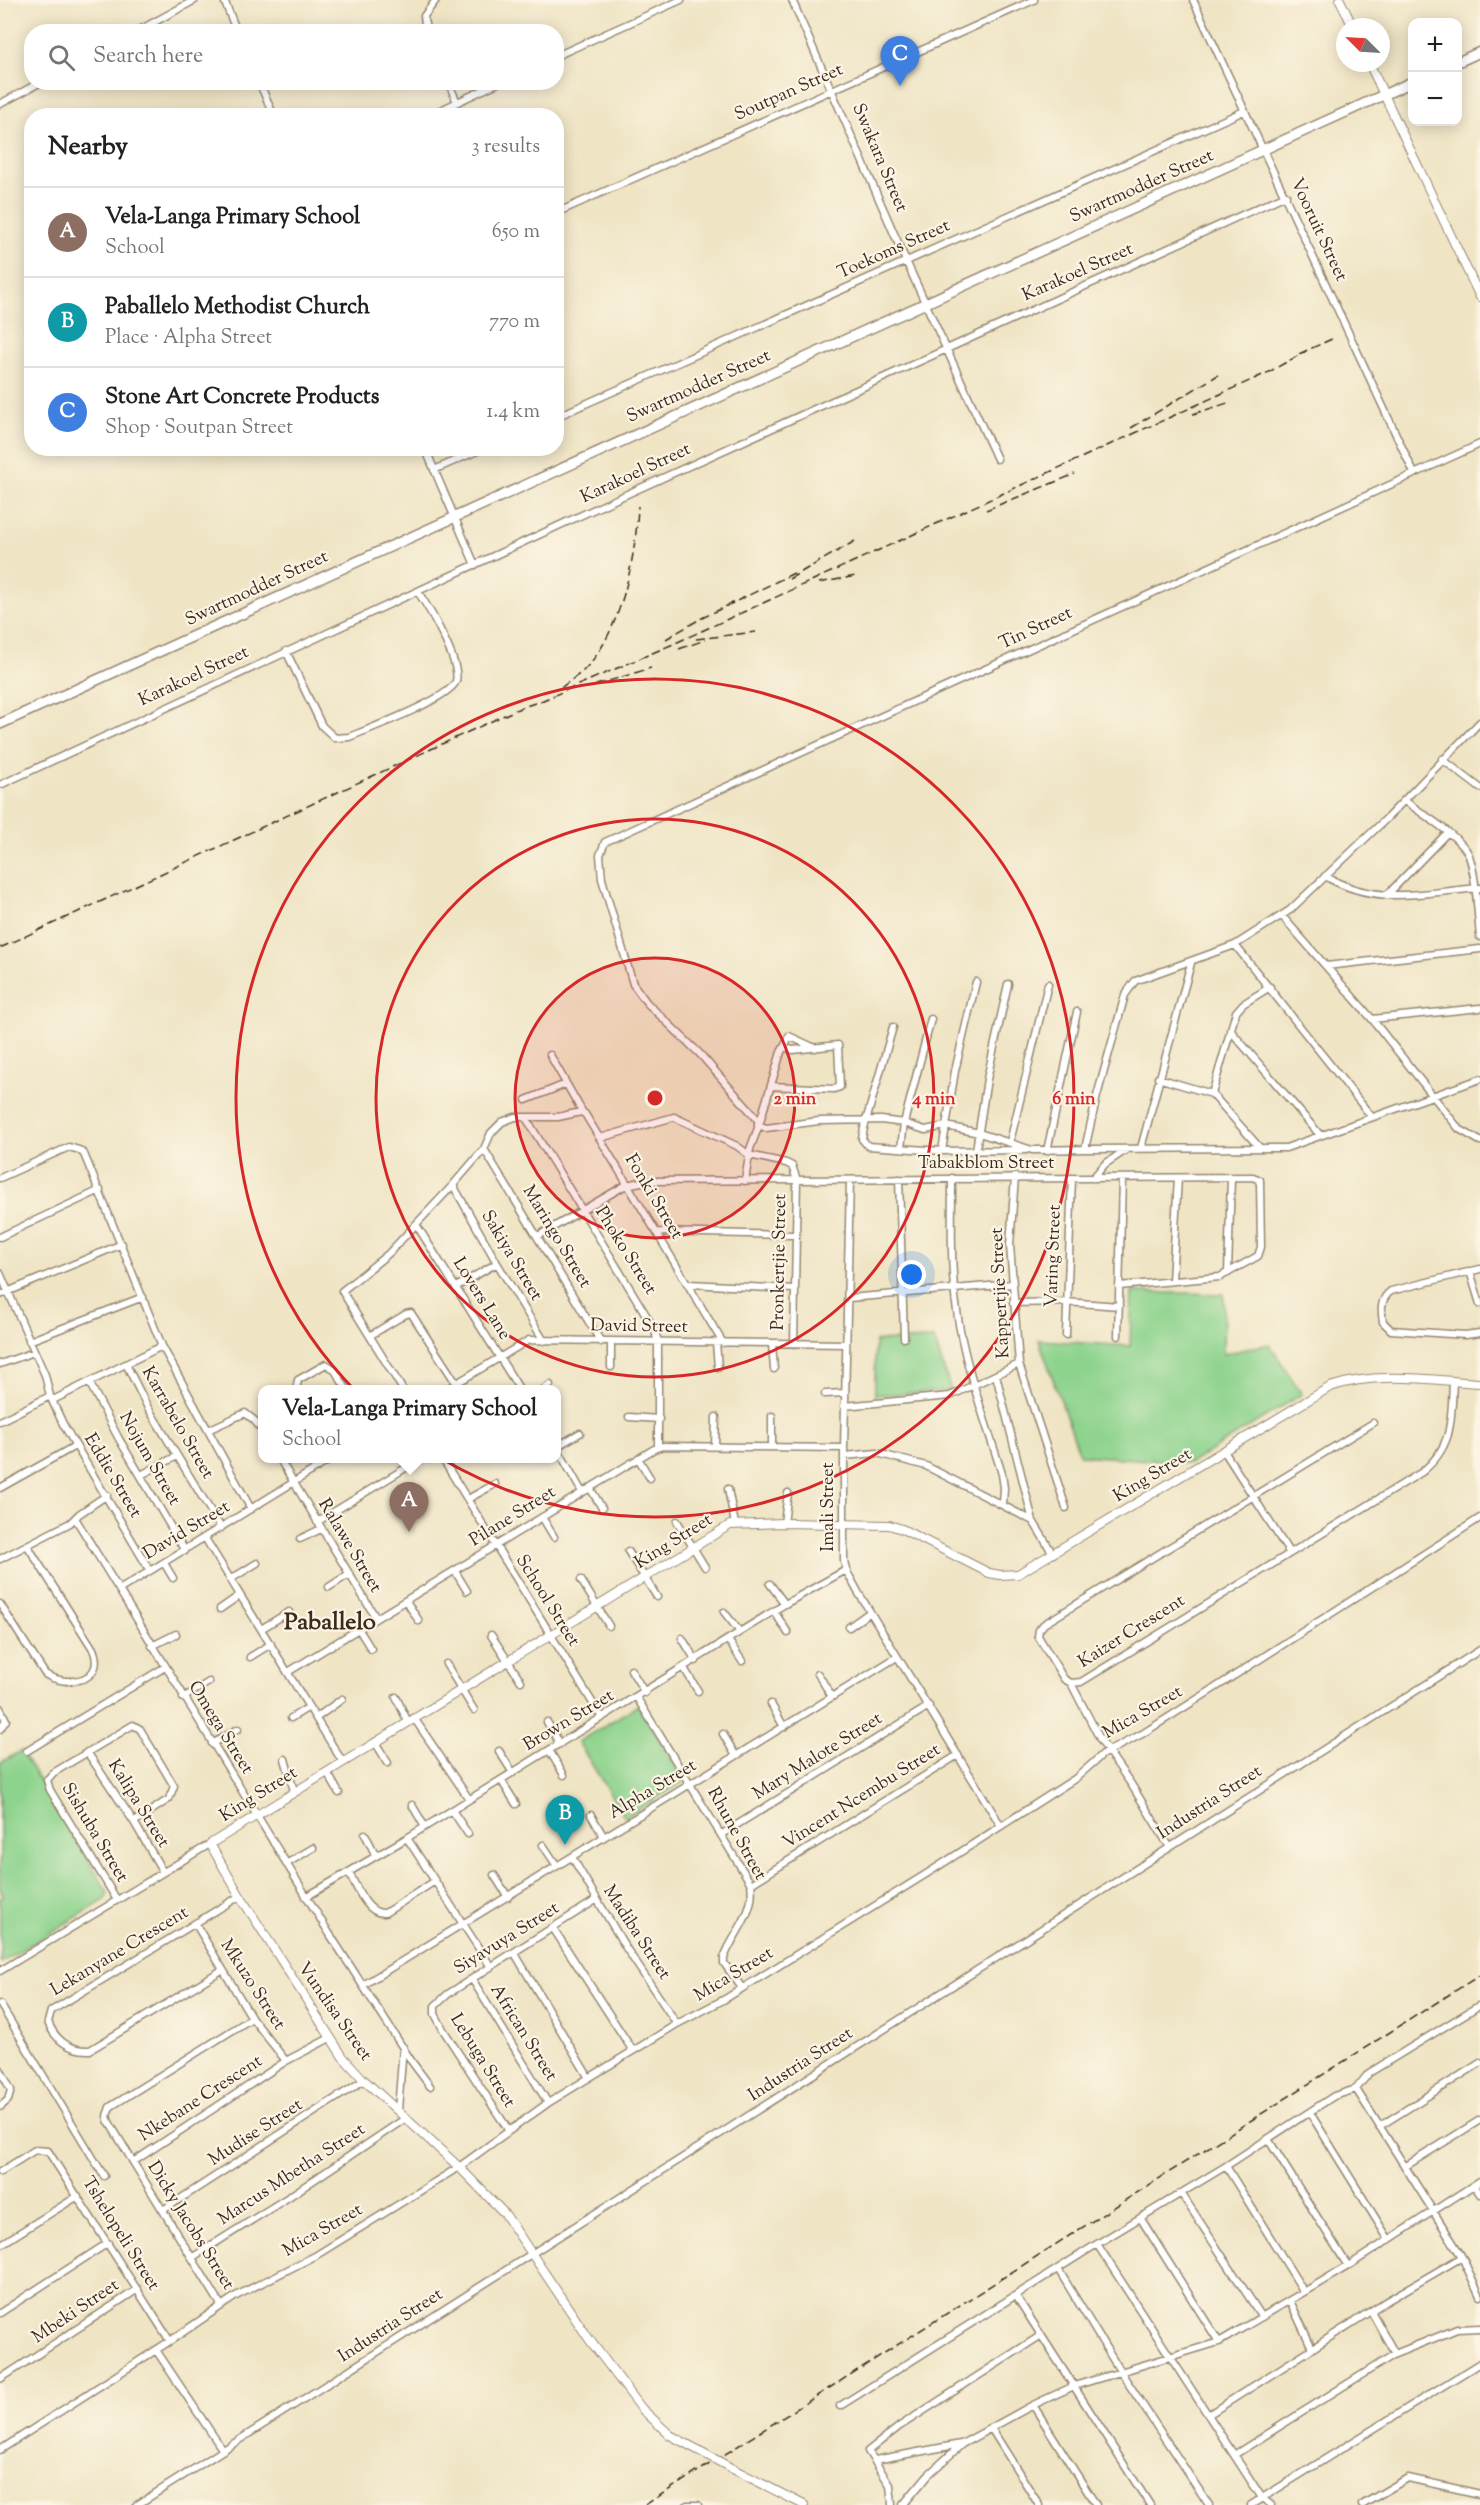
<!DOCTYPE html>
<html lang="en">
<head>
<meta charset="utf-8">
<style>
	:root { --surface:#fff; --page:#f6f6f6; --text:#202124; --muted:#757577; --line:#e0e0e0; --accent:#1f6fb2 }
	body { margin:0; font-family:"Sorts Mill Goudy",serif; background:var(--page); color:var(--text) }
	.controls { position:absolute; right:18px; top:18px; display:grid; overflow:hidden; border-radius:12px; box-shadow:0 3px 15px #0003 }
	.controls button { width:54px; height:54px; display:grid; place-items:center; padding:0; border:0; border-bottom:2px solid var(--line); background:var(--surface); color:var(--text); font:30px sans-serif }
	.compass { position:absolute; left:1336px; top:18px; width:54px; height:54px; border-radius:50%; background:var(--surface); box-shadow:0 3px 15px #0003; rotate:294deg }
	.you { position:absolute; left:912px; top:1275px; width:21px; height:21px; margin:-15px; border:4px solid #fff; border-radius:50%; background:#1a73e8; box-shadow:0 0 0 9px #1a73e833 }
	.badge { display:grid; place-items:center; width:39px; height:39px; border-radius:50%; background:var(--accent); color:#fff; font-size:20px; font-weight:700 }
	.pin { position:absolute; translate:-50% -50px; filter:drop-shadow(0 2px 3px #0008) }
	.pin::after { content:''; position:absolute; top:32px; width:21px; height:18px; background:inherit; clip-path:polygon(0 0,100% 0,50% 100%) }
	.popup { position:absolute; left:258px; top:1385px; width:303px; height:78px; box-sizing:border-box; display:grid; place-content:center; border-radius:12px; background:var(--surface); filter:drop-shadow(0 2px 4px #0005); font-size:20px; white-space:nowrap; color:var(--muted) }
	.popup b { font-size:22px; color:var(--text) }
	.popup::after { content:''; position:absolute; left:50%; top:100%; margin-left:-12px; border:12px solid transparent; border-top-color:var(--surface) }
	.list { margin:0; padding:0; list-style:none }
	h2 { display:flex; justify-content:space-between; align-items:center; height:78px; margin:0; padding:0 24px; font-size:26px }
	h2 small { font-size:20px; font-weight:400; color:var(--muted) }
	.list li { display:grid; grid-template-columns:39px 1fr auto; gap:18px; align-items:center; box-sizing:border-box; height:90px; padding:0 24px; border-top:2px solid var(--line) }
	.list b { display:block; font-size:22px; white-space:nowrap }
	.list p { margin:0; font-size:20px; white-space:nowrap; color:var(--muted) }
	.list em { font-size:20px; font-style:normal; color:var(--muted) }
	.icon { flex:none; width:33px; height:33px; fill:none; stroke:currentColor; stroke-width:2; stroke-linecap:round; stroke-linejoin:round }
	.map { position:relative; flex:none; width:1480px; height:2505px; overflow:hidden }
	.search { position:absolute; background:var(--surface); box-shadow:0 3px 15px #0003; left:24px; top:24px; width:540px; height:66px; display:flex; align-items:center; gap:15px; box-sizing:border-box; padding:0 21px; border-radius:24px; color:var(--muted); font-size:22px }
	.panel { position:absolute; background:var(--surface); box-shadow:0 3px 15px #0003; left:24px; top:108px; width:540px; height:348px; border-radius:24px }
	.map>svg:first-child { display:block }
</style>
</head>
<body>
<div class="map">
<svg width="1480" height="2505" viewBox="0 0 1480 2505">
	<rect width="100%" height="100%" fill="#fcf5e5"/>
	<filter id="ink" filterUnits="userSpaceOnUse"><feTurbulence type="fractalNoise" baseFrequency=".0167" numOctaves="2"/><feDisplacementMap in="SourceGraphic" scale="12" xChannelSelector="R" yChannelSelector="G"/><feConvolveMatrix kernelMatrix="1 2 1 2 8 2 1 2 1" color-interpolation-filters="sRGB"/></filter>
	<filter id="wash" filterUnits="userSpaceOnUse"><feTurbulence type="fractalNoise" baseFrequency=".008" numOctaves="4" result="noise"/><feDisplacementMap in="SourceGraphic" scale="24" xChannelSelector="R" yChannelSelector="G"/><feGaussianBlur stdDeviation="1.35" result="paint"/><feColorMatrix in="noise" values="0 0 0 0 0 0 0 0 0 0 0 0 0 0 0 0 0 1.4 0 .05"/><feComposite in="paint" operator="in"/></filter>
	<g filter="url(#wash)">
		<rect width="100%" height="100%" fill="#efe4c4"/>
		<path fill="#8dd38d" stroke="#647e56" stroke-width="1.5" d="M1132,1292L1224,1294L1223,1354L1269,1344L1302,1394L1191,1463L1080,1455L1039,1340L1130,1346Z
			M934,1339L951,1391L875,1395V1341Z
			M638,1705L685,1781L625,1818L578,1742Z
			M21,1751L108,1892L105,1900L0,1963V1899L4,1896L0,1889V1763Z"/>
	</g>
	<g filter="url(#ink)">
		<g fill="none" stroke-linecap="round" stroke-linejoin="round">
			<defs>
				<path id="minor" d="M224,0L237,32
					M792,0L906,261L997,459
					M1193,0L1414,473
					M136,32L195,0
					M426,32L424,16L436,0
					M556,56L681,0
					M259,82L274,116
					M448,82L457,102
					M0,104L41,82
					M428,116L500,82
					M556,213L1034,0
					M556,417L1244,111
					M425,448L475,565
					M434,470L484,448
					M286,651L322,726L335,738L349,737C369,729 451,698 456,681C461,663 429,608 418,592
					M1480,722L1387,818L1290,910L1235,945L1135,981L1125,995L1097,1096L1085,1149L1286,1148L1480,1079
					M1442,759L1480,788
					M0,785L614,500L1286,195
					M1404,800C1422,814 1453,832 1466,850C1476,864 1478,919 1480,937
					M1325,876C1378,907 1424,892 1480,888
					M1387,895L1447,833
					M1282,916L1372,1019L1459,1129L1480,1141
					M1235,945L1371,1116
					M1326,966L1480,949
					M1372,1019L1480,1008
					M893,1027L864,1128L862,1139L868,1146L942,1151L1026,1150
					M1230,1030L1320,1135
					M784,1047L789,1036L815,1048
					M550,1055L583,1113
					M1158,1078L1212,1094L1260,1148
					M771,1086L834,1089L840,1087L838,1045L793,1050L784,1047L781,1052L759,1125L766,1128L819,1121L881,1120L904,1123L925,1130L946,1126L979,1133L1032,1150L1085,1149
					M1212,1094L1236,1012L1243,1004L1270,987
					M526,1100L566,1084
					M526,1118L654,1328L658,1342V1447
					M600,1138L674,1117L737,1146L749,1155L786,1163L792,1166L797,1180L794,1344
					M1010,1142L1048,984
					M901,1148L904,1123L931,1019
					M1141,1148L1191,963
					M484,1149L601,1342
					M976,1150L987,1079L1008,984
					M942,1151L955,1071L976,982
					M1047,1151L1077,1012
					M1015,1177L1010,1245L1019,1364L1066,1508
					M0,1178L69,1147L79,1150L84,1154L162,1346
					M952,1178C952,1222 950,1268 957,1311C964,1365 986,1422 1002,1474L1004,1488L1003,1504
					M1093,1178L1105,1164L1126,1150
					M899,1179L904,1338
					M850,1180L844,1448V1561L846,1570L858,1592L1001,1826L999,1827
					M745,1181L750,1149L758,1128V1120L700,1054L647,1003L633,984L602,879L600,855L605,842L1480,444
					M453,1185L497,1263L544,1341
					M416,1224L520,1390
					M656,1232L795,1235
					M538,1236L626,1185L646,1181L1253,1177L1260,1180L1261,1247L1258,1256L1220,1277L1119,1286
					M0,1237L100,1190
					M1480,1269L1391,1291C1380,1299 1381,1310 1383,1322L1391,1330L1465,1335L1480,1333
					M1470,1271L1480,1304
					M0,1273L45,1375L50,1396L63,1424L150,1571
					M1228,1273L1231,1178
					M1172,1281L1178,1178
					M689,1284L794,1289
					M456,1287L497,1263
					M0,1295L122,1244
					M849,1298L1012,1284
					M1013,1303L1066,1302L1119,1306
					M371,1335L406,1314L411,1313L456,1383
					M1066,1335L1072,1178
					M1118,1336L1122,1178
					M29,1341L143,1297
					M716,1343L718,1367
					M772,1344L774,1369
					M0,1364L34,1352
					M126,1364L147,1406L221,1528
					M611,1367V1342
					M996,1375L1033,1521L1053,1554
					M89,1382L119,1439L185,1551
					M296,1390L298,1380L326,1364L334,1369L347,1390
					M403,1390L342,1291L388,1254L453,1185L484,1149L491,1133L502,1122L515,1117H558L581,1112L585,1114L723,1343
					M445,1390L529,1340L845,1344
					M543,1390L550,1385
					M825,1394L845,1393
					M53,1400L162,1346L251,1509
					M844,1406L950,1396L1019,1364
					M629,1417L659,1419
					M0,1421L50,1396
					M1373,1423L1044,1624L1039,1630L1038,1636L1064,1679L1071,1683L1081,1682L1422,1472C1454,1446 1451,1419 1453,1381
					M208,1430L245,1413L254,1420L262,1430
					M556,1446L582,1492
					M715,1446L716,1417
					M772,1446V1416
					M556,1447L580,1433
					M1224,1451L1289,1552
					M844,1456L877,1453L926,1466L1033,1521
					M279,1458L376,1618
					M442,1458L602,1718
					M638,1458L650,1478
					M141,1475L177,1456
					M0,1488L75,1446
					M590,1488L602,1508
					M728,1489L735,1524
					M468,1499L495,1484
					M542,1517L554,1537
					M75,1518L329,1933L412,2062L430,2086
					M677,1521L705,1567
					M317,1522L422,1458
					M784,1523L788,1493
					M205,1538L342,1761
					M300,1539L321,1529
					M628,1551L657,1597
					M0,1559L70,1523L79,1514L107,1495
					M164,1563L173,1578
					M455,1571L467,1591
					M231,1579L257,1563
					M581,1580L609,1626
					M770,1584L785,1604
					M329,1587L349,1574
					M119,1590L333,1458
					M406,1601L419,1621
					M0,1604L45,1674C66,1688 107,1682 93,1649L27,1545
					M220,1609L240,1595
					M774,1611L788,1633
					M724,1612L740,1632
					M849,1627L870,1612
					M358,1628L371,1649
					M261,1629L289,1612
					M491,1635L521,1681
					M682,1638L696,1661
					M728,1640L742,1661
					M152,1646L176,1634
					M250,1657L271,1644
					M446,1664L474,1710
					M684,1668L698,1691
					M631,1670L645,1693
					M288,1672L654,1449L663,1446L844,1448
					M818,1674L832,1697
					M1071,1683L1101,1741L1131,1784L1169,1846
					M396,1697L408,1722
					M183,1698L209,1682
					M637,1698L751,1884C756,1913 733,1933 724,1958V1963L742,1988
					M771,1704L784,1727
					M0,1708L6,1720L0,1729
					M291,1718L309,1707
					M316,1718L342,1699
					M414,1718L469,1799
					M547,1722L560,1744
					M723,1734L736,1756
					M375,1742L388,1763
					M212,1744L238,1729
					M549,1750L564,1775
					M27,1751L165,1667
					M499,1751L513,1773
					M87,1752L134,1822L163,1872
					M285,1759L294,1791
					M327,1772L339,1793
					M501,1780L516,1804
					M412,1805L425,1827
					M452,1810L468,1834
					M591,1815L604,1837
					M365,1834L376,1856
					M722,1834L929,1706
					M407,1838L491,1967
					M543,1845L557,1866
					M572,1857L626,1948L677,2024
					M286,1864L313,1848
					M349,1873C357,1887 367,1915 385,1913L435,1881
					M494,1875L508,1897
					M751,1884L958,1755
					M306,1897L407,1838L785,1604L846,1570
					M117,1900L50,1790L47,1780L53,1773L133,1725L140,1729L174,1786L169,1799L134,1822
					M195,1923L252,2018L286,2061
					M553,1928L633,2051
					M514,1952L589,2078
					M222,1970L90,2050C70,2051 55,2040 48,2022L51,2011L240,1896
					M0,1971L210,1844
					M472,1979L548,2103
					M363,1985L897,1657
					M0,2004L104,2176
					M252,2018L110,2107L107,2116L109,2122L133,2162L286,2061L330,2038
					M0,2069L11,2090L8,2100L0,2107
					M1356,2089L1462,2257L1480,2296
					M398,2110L403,2047
					M1310,2113L1389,2240
					M1380,2126L1480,2063
					M509,2131L444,2031L435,2014V2006L448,1994L596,1900
					M1268,2139L1348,2266
					M133,2162L221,2305
					M1226,2166L1304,2292
					M1406,2166L1480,2120
					M0,2172L35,2150L48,2151L170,2341
					M1474,2185L1480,2194
					M1181,2193L1262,2317
					M163,2210L364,2080
					M1141,2219L1219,2342
					M1097,2244L1226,2166L1334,2096L1356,2089L1369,2073L1480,2005
					M0,2245L78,2196
					M193,2257L287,2198L406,2118
					M1058,2269L1120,2371L1209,2505
					M1016,2296L1150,2505
					M1290,2301L1312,2348
					M0,2313L108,2243
					M156,2350L222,2449
					M1395,2354L1457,2329L1480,2328
					M0,2379L138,2289
					M1033,2405L1096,2505
					M840,2406L1097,2244L1262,2498L1271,2505
					M1208,2415L1385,2302L1462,2257
					M991,2428L1039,2505
					M0,2450L170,2341L236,2296L315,2256L459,2167L548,2103L677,2024L725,1999L931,1871L1076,1778L1103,1754L1142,1734L1207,1693L1480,1518
					M1234,2455L1395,2354L1371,2311
					M875,2460L961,2444
					M137,2505L1480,1650
					M687,2505H698
					M892,2505L890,2485L868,2451L900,2426L1040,2336
					M903,2505L928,2475L962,2444L1033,2405L1074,2386L1219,2342L1348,2266L1480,2181
					M1251,2505L1480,2363
					M1362,2505L1408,2478L1480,2494"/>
				<path id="tertiary" d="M1340,0L1353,27
					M1369,63L1480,297
					M698,2450L670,2435L642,2409L589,2339L505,2214L459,2167L364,2080L343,2057L240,1896L210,1844L730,1525L784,1523L889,1525L902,1529L989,1573L1000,1575L1018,1574L1330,1387C1377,1371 1431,1380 1480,1383
					M731,2468L804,2505"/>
				<path id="secondary" d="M1458,62L1480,52
					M0,724L1412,82"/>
			</defs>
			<use href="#minor" stroke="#958771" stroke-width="9"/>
			<use href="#tertiary" stroke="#958771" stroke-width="10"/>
			<use href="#secondary" stroke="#958771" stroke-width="12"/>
			<use href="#minor" stroke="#fff" stroke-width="6"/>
			<use href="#tertiary" stroke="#fff" stroke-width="8"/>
			<use href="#secondary" stroke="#fff" stroke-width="9"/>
			<path stroke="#3b2a1e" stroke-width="1.5" stroke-dasharray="9 4.5" stroke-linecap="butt" d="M1299,354L1334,338
				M1193,414L1231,402
				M1131,428L1218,375
				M986,510L1075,474
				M789,579L855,541
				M819,583L856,576
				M666,639L700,619L794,573
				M696,639L756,632
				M679,649L705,640
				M596,685L651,668
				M561,688C568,682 576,677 583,671C621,634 636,557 638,506
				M0,948L520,708L541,701L671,645L1269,372L1306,351
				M645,2505L1480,1975"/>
			<defs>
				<path id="tertiary-bridge" d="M698,2450L731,2468"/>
			</defs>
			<use href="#tertiary-bridge" stroke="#958771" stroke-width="10" stroke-linecap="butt"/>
			<use href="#tertiary-bridge" stroke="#fff" stroke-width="8"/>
		</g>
	</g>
	<circle cx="655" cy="1098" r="140" fill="#d62828" fill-opacity=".12"/>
	<g fill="none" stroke="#d62828" stroke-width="3">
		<circle cx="655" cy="1098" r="140"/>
		<circle cx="655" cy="1098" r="279"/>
		<circle cx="655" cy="1098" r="419"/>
	</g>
	<g text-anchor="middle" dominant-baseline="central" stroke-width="4.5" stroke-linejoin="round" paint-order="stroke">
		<g font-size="18" fill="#3b2a1e" stroke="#fcf5e5">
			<text transform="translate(789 93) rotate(-24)">Soutpan Street</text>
			<text transform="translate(879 158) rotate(67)">Swakara Street</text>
			<text transform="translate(1142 187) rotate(-24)">Swartmodder Street</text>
			<text transform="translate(1318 230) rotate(65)">Vooruit Street</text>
			<text transform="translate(894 250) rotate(-24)">Toekoms Street</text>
			<text transform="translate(1078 273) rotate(-24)">Karakoel Street</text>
			<text transform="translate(699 387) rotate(-24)">Swartmodder Street</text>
			<text transform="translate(636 474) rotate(-25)">Karakoel Street</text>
			<text transform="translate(257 589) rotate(-25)">Swartmodder Street</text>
			<text transform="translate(1036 629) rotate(-25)">Tin Street</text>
			<text transform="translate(194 677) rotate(-25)">Karakoel Street</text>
			<text x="986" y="1164">Tabakblom Street</text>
			<text transform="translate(653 1197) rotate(59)">Fonki Street</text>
			<text transform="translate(556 1237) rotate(59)">Maringo Street</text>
			<text transform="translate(625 1251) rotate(58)">Phoko Street</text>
			<text transform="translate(511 1256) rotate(59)">Sakiya Street</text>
			<text transform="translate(1054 1256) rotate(-88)">Varing Street</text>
			<text transform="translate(780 1262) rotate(-89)">Pronkertjie Street</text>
			<text transform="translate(1001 1293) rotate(-93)">Kappertjie Street</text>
			<text transform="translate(481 1299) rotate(58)">Lovers Lane</text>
			<text transform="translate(639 1327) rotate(1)">David Street</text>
			<text transform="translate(177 1423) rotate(60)">Karrabelo Street</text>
			<text transform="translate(149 1459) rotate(60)">Nojum Street</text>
			<text transform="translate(112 1476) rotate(59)">Eddie Street</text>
			<text transform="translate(1153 1476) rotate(-31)">King Street</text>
			<text transform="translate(829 1507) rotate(-90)">Imali Street</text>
			<text transform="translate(513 1517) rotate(-32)">Pilane Street</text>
			<text transform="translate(187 1531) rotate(-31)">David Street</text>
			<text transform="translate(674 1542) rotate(-32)">King Street</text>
			<text transform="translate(349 1546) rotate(59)">Ralawe Street</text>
			<text transform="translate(547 1601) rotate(58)">School Street</text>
			<text transform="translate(1132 1632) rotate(-32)">Kaizer Crescent</text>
			<text transform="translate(1143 1713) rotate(-30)">Mica Street</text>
			<text transform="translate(569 1721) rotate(-31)">Brown Street</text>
			<text transform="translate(220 1728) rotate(58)">Omega Street</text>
			<text transform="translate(818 1757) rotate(-32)">Mary Malote Street</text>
			<text transform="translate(653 1790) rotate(-31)">Alpha Street</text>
			<text transform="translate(259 1795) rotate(-32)">King Street</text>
			<text transform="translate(862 1797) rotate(-32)">Vincent Ncembu Street</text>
			<text transform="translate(1210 1803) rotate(-33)">Industria Street</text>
			<text transform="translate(138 1804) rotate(58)">Kalipa Street</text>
			<text transform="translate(94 1833) rotate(59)">Sishuba Street</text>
			<text transform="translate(736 1834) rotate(61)">Rhune Street</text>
			<text transform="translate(636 1933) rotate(57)">Madiba Street</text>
			<text transform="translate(507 1939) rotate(-32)">Siyavuya Street</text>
			<text transform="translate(120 1952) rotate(-31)">Lekanyane Crescent</text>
			<text transform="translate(734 1975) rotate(-31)">Mica Street</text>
			<text transform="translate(252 1985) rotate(57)">Mkuzo Street</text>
			<text transform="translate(334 2012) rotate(55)">Vundisa Street</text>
			<text transform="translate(523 2033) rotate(58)">African Street</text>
			<text transform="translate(482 2061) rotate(58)">Lebuga Street</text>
			<text transform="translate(801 2065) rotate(-33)">Industria Street</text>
			<text transform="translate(201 2099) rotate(-33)">Nkebane Crescent</text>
			<text transform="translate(256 2133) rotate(-33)">Mudise Street</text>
			<text transform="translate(292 2175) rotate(-33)">Marcus Mbetha Street</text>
			<text transform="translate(190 2226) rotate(58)">Dicky Jacobs Street</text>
			<text transform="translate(323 2231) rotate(-30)">Mica Street</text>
			<text transform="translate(120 2234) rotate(58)">Tshelopeli Street</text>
			<text transform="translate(76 2312) rotate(-34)">Mbeki Street</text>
			<text transform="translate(391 2326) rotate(-33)">Industria Street</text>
		</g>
		<g font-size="24" font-weight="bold" fill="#3b2a1e" stroke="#fcf5e5">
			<text x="330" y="1623">Paballelo</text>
		</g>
	</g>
	<circle cx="655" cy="1098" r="9" fill="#d62828" stroke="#fcf5e5" stroke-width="3"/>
	<g font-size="18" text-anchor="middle" font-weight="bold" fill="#d62828" stroke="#fcf5e5" stroke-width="4.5" stroke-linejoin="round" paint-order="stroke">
		<text x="795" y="1104">2 min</text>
		<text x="934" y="1104">4 min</text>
		<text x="1074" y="1104">6 min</text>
	</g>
</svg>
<div class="controls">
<button>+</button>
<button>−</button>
</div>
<svg class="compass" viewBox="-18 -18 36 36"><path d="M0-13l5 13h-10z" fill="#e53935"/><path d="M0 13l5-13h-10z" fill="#757577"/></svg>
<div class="you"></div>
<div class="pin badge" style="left:409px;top:1532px;background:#8d6e63">A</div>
<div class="popup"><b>Vela-Langa Primary School</b>School</div>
<div class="pin badge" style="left:565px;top:1845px;background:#0f9aa8">B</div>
<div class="pin badge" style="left:900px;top:86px;background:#3f7fe0">C</div>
<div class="search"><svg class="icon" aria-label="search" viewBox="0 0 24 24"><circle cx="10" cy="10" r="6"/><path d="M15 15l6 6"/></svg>Search here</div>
<section class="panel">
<h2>Nearby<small>3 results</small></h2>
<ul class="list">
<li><span class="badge" style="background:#8d6e63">A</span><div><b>Vela-Langa Primary School</b><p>School</p></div><em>650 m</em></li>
<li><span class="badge" style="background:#0f9aa8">B</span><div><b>Paballelo Methodist Church</b><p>Place · Alpha Street</p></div><em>770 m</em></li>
<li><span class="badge" style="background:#3f7fe0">C</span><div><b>Stone Art Concrete Products</b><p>Shop · Soutpan Street</p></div><em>1.4 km</em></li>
</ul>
</section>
</div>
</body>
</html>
